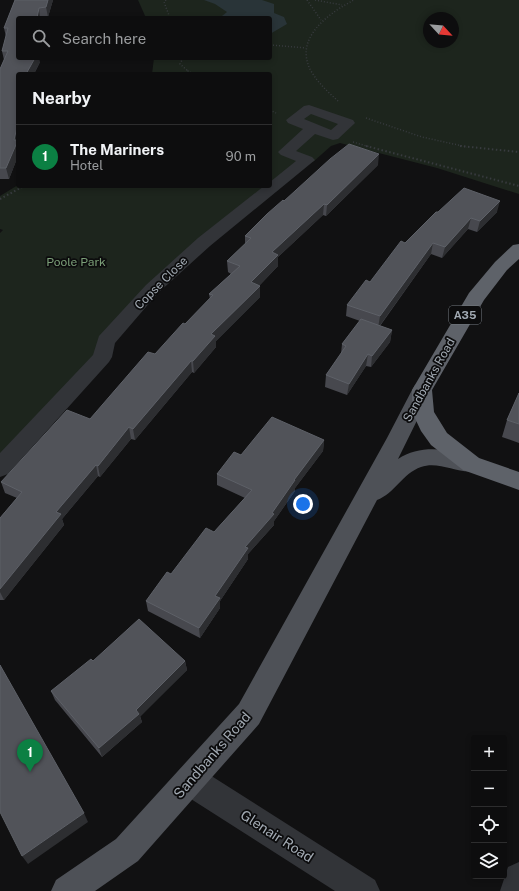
<!DOCTYPE html>
<html lang="en">
<head>
<meta charset="utf-8">
<style>
	:root { --surface:#0d0d0e; --page:#1b1b1c; --text:#f1f3f6; --muted:#9a9c9e; --line:#2d2d2e; --accent:#0b8043 }
	body { margin:0; font-family:"Public Sans",sans-serif; background:var(--page); color:var(--text) }
	.controls { position:absolute; right:12px; bottom:12px; display:grid; overflow:hidden; border-radius:4px; box-shadow:0 2px 6px #0003 }
	.controls button { width:36px; height:36px; display:grid; place-items:center; padding:0; border:0; border-bottom:1px solid var(--line); background:var(--surface); color:var(--text); font:20px sans-serif }
	.compass { position:absolute; left:423px; top:12px; width:36px; height:36px; border-radius:50%; background:var(--surface); box-shadow:0 2px 6px #0003; rotate:116deg }
	.you { position:absolute; left:303px; top:504px; width:14px; height:14px; margin:-10px; border:3px solid #fff; border-radius:50%; background:#1a73e8; box-shadow:0 0 0 6px #1a73e833 }
	.badge { display:grid; place-items:center; width:26px; height:26px; border-radius:50%; background:var(--accent); color:#fff; font-size:13px; font-weight:700 }
	.pin { position:absolute; translate:-50% -33px; filter:drop-shadow(0 1px 2px #0008) }
	.pin::after { content:''; position:absolute; top:21px; width:14px; height:12px; background:inherit; clip-path:polygon(0 0,100% 0,50% 100%) }
	.list { margin:0; padding:0; list-style:none }
	h2 { display:flex; justify-content:space-between; align-items:center; height:52px; margin:0; padding:0 16px; font-size:17px }
	h2 small { font-size:13px; font-weight:400; color:var(--muted) }
	.list li { display:grid; grid-template-columns:26px 1fr auto; gap:12px; align-items:center; box-sizing:border-box; height:64px; padding:0 16px; border-top:1px solid var(--line) }
	.list b { display:block; font-size:15px; white-space:nowrap }
	.list p { margin:0; font-size:13px; white-space:nowrap; color:var(--muted) }
	.list em { font-size:13px; font-style:normal; color:var(--muted) }
	.icon { flex:none; width:22px; height:22px; fill:none; stroke:currentColor; stroke-width:2; stroke-linecap:round; stroke-linejoin:round }
	.map { position:relative; flex:none; width:519px; height:891px; overflow:hidden }
	.search { position:absolute; background:var(--surface); box-shadow:0 2px 6px #0003; left:16px; top:16px; width:256px; height:44px; display:flex; align-items:center; gap:10px; box-sizing:border-box; padding:0 14px; border-radius:4px; color:var(--muted); font-size:15px }
	.panel { position:absolute; background:var(--surface); box-shadow:0 2px 6px #0003; left:16px; top:72px; width:256px; height:116px; border-radius:4px }
	.map>svg:first-child { display:block }
</style>
</head>
<body>
<div class="map">
<svg width="519" height="891" viewBox="0 0 519 891">
	<rect width="100%" height="100%" fill="#111112"/>
	<path fill="#1d251d" fill-rule="evenodd" d="M138,0H519V194L437,168L340,143L331,146L313,162L307,160L204,242L0,468V233L3,230L0,229V196L18,185L270,186V74H152L154,58H270V18H146ZM429,18H453V42H429Z"/>
	<path fill="#293438" d="M204,0H262L274,4V13L284,17L287,24L270,34V18H224L222,16L227,12L215,4Z"/>
	<g fill="none" stroke-linecap="round" stroke-linejoin="round">
		<path stroke="#383b3f" stroke-width="1.5" stroke-dasharray="1 2" stroke-linecap="butt" d="M166,0L164,2L170,18
			M307,0L321,20
			M315,0L342,5
			M270,45L306,48
			M183,58L180,64L188,71
			M186,74L188,71L193,74
			M338,101C328,92 318,83 311,71C293,38 329,13 354,0
			M270,110L276,113
			M366,118L422,137L467,147
			M353,142L370,147"/>
		<path stroke="#383b3f" stroke-width="2" stroke-dasharray="1.5 2.5" stroke-linecap="butt" d="M366,146L519,186
			M460,146L519,152
			M0,199L24,186"/>
		<path fill="#323438" fill-rule="evenodd" d="M309,105L353,120L355,123L338,139L333,140L315,134L296,151L312,157L315,160L210,246L158,293L115,343L112,357L109,362L8,474L0,477V453L93,355L99,336L146,285L198,238L264,186H270V182L296,161L281,155L278,152L303,129L288,123L286,120L304,106ZM311,114L338,124L331,130L304,119Z
			M191,766L202,770L375,880L380,891H335L180,792L176,781L180,770Z
			M519,862V891H500L508,867Z"/>
		<path fill="#4e5157" fill-rule="evenodd" d="M422,383L429,385L432,390L398,459C422,443 453,450 479,458L482,464L479,470C460,476 440,460 421,467C403,473 394,494 377,500L259,724L138,861L95,891H51L56,880L116,839L239,704L387,438L412,390L415,385Z"/>
		<path fill="#5e6269" fill-rule="evenodd" d="M519,244V259L507,270L484,300L432,390L434,412L447,433L479,458L519,472V490L463,470L431,445L421,431L412,412V390L469,293L495,262L513,245Z"/>
	</g>
	<path fill="#47484e" d="M15,0H53L48,17H41L40,18H18V58L40,62L34,74H18V156L9,179H0V69L4,60L2,51L6,37L4,28Z
		M378,165L326,216L323,215L278,257V266L259,286L260,297L216,341V347L194,373L192,372L135,440L131,439L100,477L98,476L62,519L64,525L4,600H0V518L17,498L5,493L1,482L90,419L210,299L209,294L231,274L228,272L227,261L245,244V236L284,201Z
		M438,212H497L477,232L468,229L442,258L431,254L380,326L392,330L390,342L371,367L366,366L347,395L325,387L326,375L341,354L342,344L360,321L346,316L347,305L370,282L405,243Z
		M519,393V443L502,437L507,420Z
		M324,440L323,451L295,488V491L274,521V525L248,554V559L220,601V608L200,638L148,611L146,601L214,532L245,498L217,485V474L241,455Z
		M93,661H185L187,670L140,716L142,722L102,757L55,700L51,691Z"/>
	<path fill="#2d2e31" d="M48,0H53L48,17L46,7Z
		M39,8L40,18H37Z
		M35,58H39L40,62L34,74H26Z
		M18,123V156L9,179L6,168L14,140Z
		M379,154L378,165L326,216L327,205Z
		M500,201L497,212L477,232L480,221Z
		M324,204L323,215L278,257V266L251,294V282L272,252Z
		M471,218L468,229L442,258L445,247Z
		M433,243L431,254L378,328L380,316Z
		M260,286V297L216,341V347L194,373L193,361L211,334Z
		M392,330L390,342L371,367L372,356Z
		M368,354L366,366L347,395L349,384Z
		M191,361L192,372L135,440L133,429Z
		M129,427L131,439L100,477L98,466Z
		M324,440L323,451L295,488V491L274,521V525L248,554V559L220,601V608L200,638L199,628L215,596L245,547L272,513L294,480Z
		M96,465L98,476L62,519L64,525L4,600L0,592V589L56,512Z
		M185,661L187,670L140,717L142,722L102,757L99,748L136,710Z
		M84,813L88,822L28,864L22,856Z"/>
	<path fill="#515359" stroke="#5d6067" d="M15,0H48L46,7L39,8L37,18H18V58H35L26,74H18V123L14,140H18L6,168H0V69L8,51H2L8,28H4Z
		M349,144L379,154L327,205L324,204L272,252L278,255L251,282L260,286L211,334L215,336L193,361H191L133,429L129,427L98,466L96,465L56,512L61,514L0,589V518L22,492L1,482L67,410L90,419L148,352L155,354L183,323L185,324L213,295L209,294L240,266L227,261L251,238L245,236L267,214L283,200L284,201L330,159Z
		M464,188L500,201L480,221L471,218L445,247L433,243L380,316L347,305L366,280L370,282L401,241L405,243L436,212H438Z
		M361,319L392,330L372,356L368,354L349,384L326,375L346,346L342,344Z
		M519,393V424L507,420Z
		M272,417L324,440L294,480H295L272,513L274,514L245,547L248,548L215,596L220,598L199,628L146,601L167,572L171,574L206,528L214,532L252,490L217,474L234,452L241,455Z
		M139,619L185,661L136,710L139,714L99,748L51,691L91,659L93,661Z
		M0,665L84,813L22,856L0,812Z"/>
	<g text-anchor="middle" dominant-baseline="central" stroke-width="3.5" stroke-linejoin="round" paint-order="stroke">
		<rect fill="#0c0c0d" stroke="#757b81" stroke-width="1" x="449" y="306" width="32" height="18" rx="3"/>
		<g font-size="11" font-weight="bold" fill="#a2aab3">
			<text x="465" y="315">A35</text>
		</g>
		<g font-size="12" fill="#7b9f78" stroke="#0c0c0d">
			<text x="76" y="262">Poole Park</text>
		</g>
		<g font-size="12" fill="#a2aab3" stroke="#0c0c0d">
			<text transform="translate(161 283) rotate(-45)">Copse Close</text>
			<text transform="translate(429 380) rotate(-61)">Sandbanks Road</text>
		</g>
		<g font-size="14" fill="#a2aab3" stroke="#0c0c0d">
			<text transform="translate(212 755) rotate(-49)">Sandbanks Road</text>
			<text transform="translate(277 836) rotate(33)">Glenair Road</text>
		</g>
	</g>
</svg>
<div class="controls">
<button>+</button>
<button>−</button>
<button><svg class="icon" aria-label="locate" viewBox="0 0 24 24"><circle cx="12" cy="12" r="6"/><path d="M12 2v4M12 18v4M2 12h4M18 12h4"/></svg></button>
<button><svg class="icon" aria-label="layers" viewBox="0 0 24 24"><path d="M12 4l9 5-9 5-9-5zM3 14l9 5 9-5"/></svg></button>
</div>
<svg class="compass" viewBox="-18 -18 36 36"><path d="M0-13l5 13h-10z" fill="#e53935"/><path d="M0 13l5-13h-10z" fill="#9a9c9e"/></svg>
<div class="you"></div>
<div class="pin badge" style="left:30px;top:772px">1</div>
<div class="search"><svg class="icon" aria-label="search" viewBox="0 0 24 24"><circle cx="10" cy="10" r="6"/><path d="M15 15l6 6"/></svg>Search here</div>
<section class="panel">
<h2>Nearby<small></small></h2>
<ul class="list">
<li><span class="badge">1</span><div><b>The Mariners</b><p>Hotel</p></div><em>90 m</em></li>
</ul>
</section>
</div>
</body>
</html>
